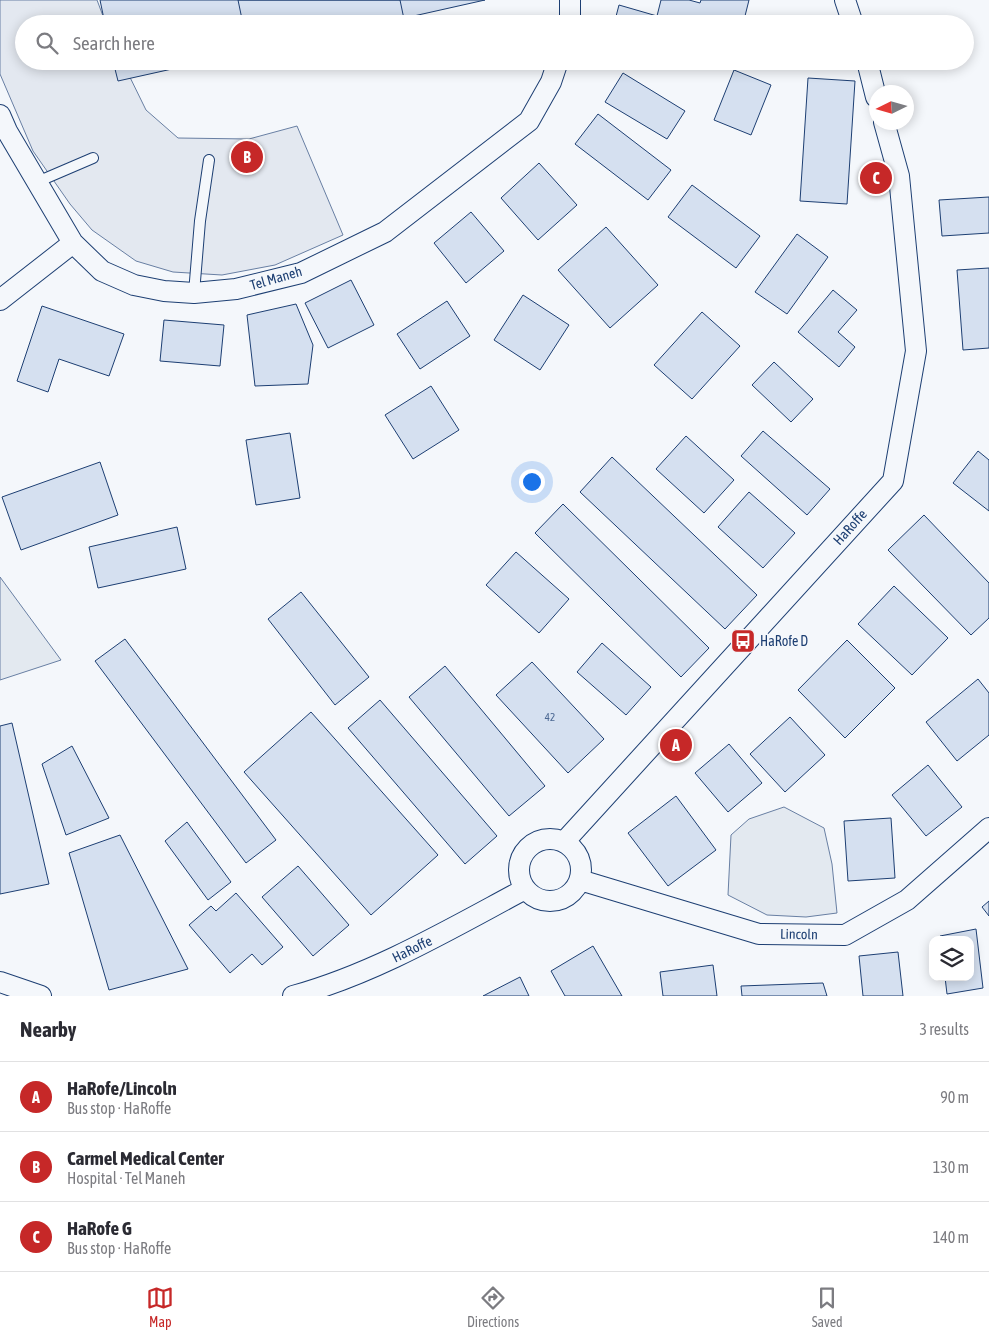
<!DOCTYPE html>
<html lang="en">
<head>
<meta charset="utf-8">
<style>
	:root { --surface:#fff; --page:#f7f7f7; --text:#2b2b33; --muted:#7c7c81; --line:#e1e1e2; --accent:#c62828 }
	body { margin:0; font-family:"Asap Condensed",sans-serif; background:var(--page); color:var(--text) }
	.controls { position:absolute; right:15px; bottom:15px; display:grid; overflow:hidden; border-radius:10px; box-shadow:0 2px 12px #0003 }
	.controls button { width:45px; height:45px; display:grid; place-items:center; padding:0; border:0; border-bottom:1px solid var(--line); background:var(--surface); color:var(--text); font:25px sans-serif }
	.compass { position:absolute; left:869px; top:85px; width:45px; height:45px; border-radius:50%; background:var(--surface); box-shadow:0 2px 12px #0003; rotate:265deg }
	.you { position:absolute; left:531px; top:481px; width:18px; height:18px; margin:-12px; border:4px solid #fff; border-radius:50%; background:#1a73e8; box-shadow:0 0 0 8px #1a73e833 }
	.badge { display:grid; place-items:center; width:32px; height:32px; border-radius:50%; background:var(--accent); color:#fff; font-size:16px; font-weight:700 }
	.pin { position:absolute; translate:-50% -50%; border:2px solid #fff; box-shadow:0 1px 5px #0006 }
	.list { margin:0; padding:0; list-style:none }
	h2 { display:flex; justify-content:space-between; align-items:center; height:65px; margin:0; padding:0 20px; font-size:21px }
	h2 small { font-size:16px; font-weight:400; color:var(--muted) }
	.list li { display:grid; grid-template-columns:32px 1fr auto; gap:15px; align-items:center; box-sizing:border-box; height:70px; padding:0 20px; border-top:1px solid var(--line) }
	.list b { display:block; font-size:19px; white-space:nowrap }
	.list p { margin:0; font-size:16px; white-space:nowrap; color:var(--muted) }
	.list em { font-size:16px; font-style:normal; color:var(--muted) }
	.icon { flex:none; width:28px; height:28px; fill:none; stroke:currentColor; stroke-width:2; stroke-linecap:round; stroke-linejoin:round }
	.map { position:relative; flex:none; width:989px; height:996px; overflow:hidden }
	.search { position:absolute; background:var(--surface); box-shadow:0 2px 12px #0003; left:15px; right:15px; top:15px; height:55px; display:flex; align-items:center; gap:12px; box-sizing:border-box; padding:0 18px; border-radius:28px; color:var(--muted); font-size:19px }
	.sheet { height:275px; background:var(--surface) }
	nav { display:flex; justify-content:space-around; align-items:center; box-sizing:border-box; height:70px; border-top:1px solid var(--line); background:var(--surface); font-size:14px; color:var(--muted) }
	nav a { display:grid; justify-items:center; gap:2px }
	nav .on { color:var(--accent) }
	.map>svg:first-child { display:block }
</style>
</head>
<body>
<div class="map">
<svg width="989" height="996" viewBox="0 0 989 996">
	<rect width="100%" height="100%" fill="#f4f7fb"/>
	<path fill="#e3e9f0" stroke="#687fa3" d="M0,577L61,660L0,680Z
		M784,807L824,828L832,864L837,913L806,917L767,915L728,895L731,835L749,819Z"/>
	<path fill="#e3e8f0" stroke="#687fa3" d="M0,0H97L106,24H24V61H122L146,110L178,138L249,139L297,126L343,235L275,265L222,275L173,272L136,261L92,230L70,204L33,151L0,74Z"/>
	<path fill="#d5e0f0" stroke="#1d3f73" d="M100,0H485L378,24H105Z
		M238,0H400L405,24H243Z
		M661,0H689L700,3L701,0H749L743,24H614L619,5L657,16Z
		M113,61H208L118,81Z
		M734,70L771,85L751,135L714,120Z
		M623,73L685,111L667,139L605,102Z
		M808,78L855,81L847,204L800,201Z
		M598,114L671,170L648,200L575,144Z
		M539,163L577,205L538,240L501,198Z
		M692,185L760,236L736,268L668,217Z
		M989,197V233L942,236L939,200Z
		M471,212L504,251L466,283L434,243Z
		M606,227L658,285L610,328L558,270Z
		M797,234L828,257L787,314L755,292Z
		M989,268V348L963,350L957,270Z
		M351,280L374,325L328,348L305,303Z
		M833,290L857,310L838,332L855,347L839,367L798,332Z
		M523,295L569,325L540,370L494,340Z
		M447,301L470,336L420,369L397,334Z
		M296,304L313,345L308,384L255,386L247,315Z
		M42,306L124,334L109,376L59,359L48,392L17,381Z
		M702,312L740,346L692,399L654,365Z
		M164,320L224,325L220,366L160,361Z
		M774,362L813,399L791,422L752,385Z
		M431,386L459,430L413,459L385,415Z
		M763,431L830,489L807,515L741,456Z
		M290,433L300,498L256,505L246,440Z
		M686,436L734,480L704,513L656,469Z
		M978,451L989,460V511L953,483Z
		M612,457L757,595L725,629L580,492Z
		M100,462L118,515L21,550L2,497Z
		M749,492L795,533L763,568L718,527Z
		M563,504L709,648L681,677L535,533Z
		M924,515L989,583V618L971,635L888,550Z
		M177,527L186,569L98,588L89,547Z
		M516,552L569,599L539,633L486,585Z
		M894,586L948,638L912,675L858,624Z
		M301,592L369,677L335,705L268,619Z
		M125,639L276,840L246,863L95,661Z
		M847,640L895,688L845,738L798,690Z
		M602,643L651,687L626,715L577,672Z
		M532,662L604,739L568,773L496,695Z
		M445,666L545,786L509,816L409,697Z
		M978,679L989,693V735L957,761L926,722Z
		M380,700L497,836L465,864L348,728Z
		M311,712L438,855L371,915L244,772Z
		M790,717L825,755L785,792L750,754Z
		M12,723L49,884L0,894V726Z
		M729,744L762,783L728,812L695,773Z
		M72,746L109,818L66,835L42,764Z
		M928,765L962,807L926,836L892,795Z
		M676,796L716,850L668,886L628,833Z
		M891,818L895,878L848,881L844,821Z
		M187,822L231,882L208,900L165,841Z
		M120,835L188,969L109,990L69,853Z
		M298,866L349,925L313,956L262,897Z
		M236,893L283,947L262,965L252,954L230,973L189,925L211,906L216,911Z
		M989,901V916L982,907Z
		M976,929L983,988L947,994L945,977H970V940H940V936Z
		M593,946L622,996H565L551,971Z
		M898,952L903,996H863L859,956Z
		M713,965L717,996H663L660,972Z
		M520,977L529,996H483Z
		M823,983L827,996H742L741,986Z"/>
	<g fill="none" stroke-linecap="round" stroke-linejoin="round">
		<defs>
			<path id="lane" d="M37,182L93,158
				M194,293L200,221L209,160"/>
			<path id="street" d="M570,0V24
				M845,0L853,24
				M867,61L876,97
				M0,115L7,131L73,243L102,271L134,285L164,291L194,293L236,289L301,273L385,232L529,121L551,82L558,61
				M0,300L73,243
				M519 870a31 31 0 1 1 62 0a31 31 0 1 1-62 0Z
				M564,842L893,481L916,351L899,176L884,122
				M580,880L759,934L845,935L907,900L989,828
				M0,982L41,996
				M293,996C376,973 450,929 525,889"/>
		</defs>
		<use href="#lane" stroke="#1d3f73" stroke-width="12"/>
		<use href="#street" stroke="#1d3f73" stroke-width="22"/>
		<use href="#lane" stroke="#f4f7fb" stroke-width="10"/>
		<use href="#street" stroke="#f4f7fb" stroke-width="20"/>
	</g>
	<defs>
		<symbol id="bus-square" viewBox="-11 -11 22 22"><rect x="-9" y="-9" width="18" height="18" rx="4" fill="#c62828" stroke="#f4f7fb"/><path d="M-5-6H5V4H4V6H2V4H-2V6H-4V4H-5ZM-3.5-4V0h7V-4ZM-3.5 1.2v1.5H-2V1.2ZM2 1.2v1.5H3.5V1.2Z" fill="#fff"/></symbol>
	</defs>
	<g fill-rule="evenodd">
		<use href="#bus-square" x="729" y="627" width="28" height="28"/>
	</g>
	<g text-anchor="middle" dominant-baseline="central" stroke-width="4" stroke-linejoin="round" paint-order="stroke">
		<g font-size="11" fill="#4b6792">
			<text x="550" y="717">42</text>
		</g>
		<g font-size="14" fill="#1d3f73" stroke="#f4f7fb">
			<text transform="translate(276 278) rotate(-16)">Tel Maneh</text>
			<text transform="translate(850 527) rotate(-48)">HaRoffe</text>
			<text transform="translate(799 934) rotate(1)">Lincoln</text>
			<text transform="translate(412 949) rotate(-26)">HaRoffe</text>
		</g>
		<g font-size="14" fill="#1d3f73" stroke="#f4f7fb" text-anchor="start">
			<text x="760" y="641">HaRofe D</text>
		</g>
	</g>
</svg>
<div class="controls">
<button><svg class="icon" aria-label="layers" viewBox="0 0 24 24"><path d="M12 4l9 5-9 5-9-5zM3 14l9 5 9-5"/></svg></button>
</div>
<svg class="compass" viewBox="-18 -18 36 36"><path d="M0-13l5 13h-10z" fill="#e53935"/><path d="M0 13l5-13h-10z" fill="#7c7c81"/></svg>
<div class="you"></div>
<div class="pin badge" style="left:676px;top:745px">A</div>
<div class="pin badge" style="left:247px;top:157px">B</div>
<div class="pin badge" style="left:876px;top:178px">C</div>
<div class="search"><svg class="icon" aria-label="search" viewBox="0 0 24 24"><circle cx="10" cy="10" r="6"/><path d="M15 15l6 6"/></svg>Search here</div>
</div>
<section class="sheet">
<h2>Nearby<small>3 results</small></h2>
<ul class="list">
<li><span class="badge">A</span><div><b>HaRofe/Lincoln</b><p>Bus stop · HaRoffe</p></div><em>90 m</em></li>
<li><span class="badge">B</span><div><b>Carmel Medical Center</b><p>Hospital · Tel Maneh</p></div><em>130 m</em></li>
<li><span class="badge">C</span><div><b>HaRofe G</b><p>Bus stop · HaRoffe</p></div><em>140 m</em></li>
</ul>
</section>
<nav>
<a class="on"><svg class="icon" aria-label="map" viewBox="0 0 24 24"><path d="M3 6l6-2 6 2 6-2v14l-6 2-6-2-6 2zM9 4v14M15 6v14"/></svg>Map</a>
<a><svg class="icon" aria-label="directions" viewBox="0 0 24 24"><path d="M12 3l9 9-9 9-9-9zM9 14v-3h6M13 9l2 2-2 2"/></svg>Directions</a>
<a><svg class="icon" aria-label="saved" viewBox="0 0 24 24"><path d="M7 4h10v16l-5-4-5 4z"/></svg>Saved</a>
</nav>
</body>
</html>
